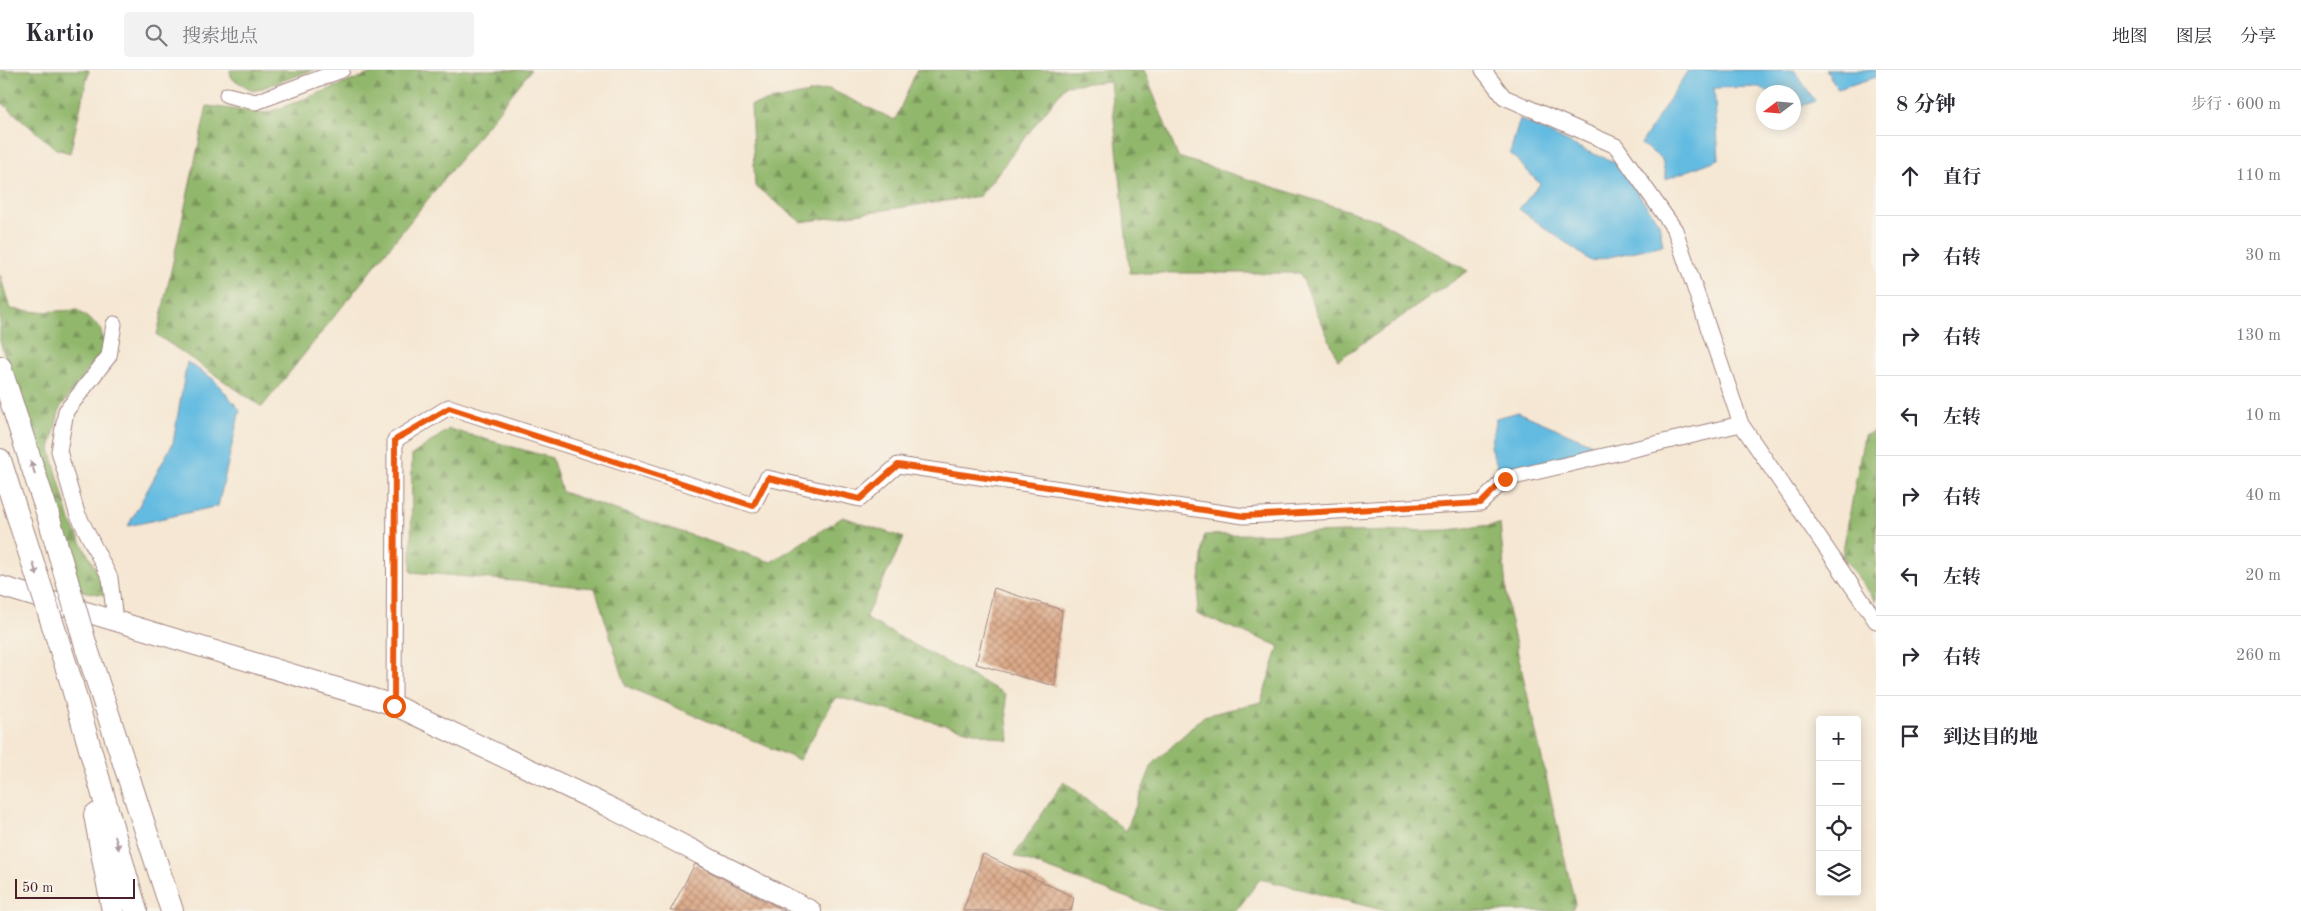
<!DOCTYPE html>
<html lang="zh">
<head>
<meta charset="utf-8">
<style>
	:root { --surface:#fff; --page:#f2f2f3; --text:#2b2b33; --muted:#7c7c81; --line:#e1e1e2 }
	body { margin:0; font-family:"Old Standard TT","Noto Serif SC",serif; background:var(--page); color:var(--text) }
	.controls { position:absolute; right:15px; bottom:15px; display:grid; overflow:hidden; border-radius:5px; box-shadow:0 2px 12px #0003 }
	.controls button { width:45px; height:45px; display:grid; place-items:center; padding:0; border:0; border-bottom:1px solid var(--line); background:var(--surface); color:var(--text); font:25px sans-serif }
	.compass { position:absolute; left:1756px; top:15px; width:45px; height:45px; border-radius:50%; background:var(--surface); box-shadow:0 2px 12px #0003; rotate:254deg }
	.scale { position:absolute; left:15px; bottom:12px; width:120px; box-sizing:border-box; padding-left:5px; border:2px solid #4a1f2b; border-top:0; font-size:14px; line-height:18px; white-space:nowrap; color:#4a1f2b; -webkit-text-stroke:4px #f7f3e8; paint-order:stroke }
	.stop { position:absolute; width:15px; height:15px; margin:-11px; border:4px solid #ea580c; border-radius:50%; background:#fff }
	.stop.end { background:#ea580c; border-color:#fff; box-shadow:0 1px 5px #0008 }
	.list { margin:0; padding:0; list-style:none }
	h2 { display:flex; justify-content:space-between; align-items:center; height:65px; margin:0; padding:0 20px; font-size:21px }
	h2 small { font-size:16px; font-weight:400; color:var(--muted) }
	.list li { display:grid; grid-template-columns:32px 1fr auto; gap:15px; align-items:center; box-sizing:border-box; height:80px; padding:0 20px; border-top:1px solid var(--line) }
	.list b { display:block; font-size:19px; white-space:nowrap }
	.list em { font-size:16px; font-style:normal; color:var(--muted) }
	.icon { flex:none; width:28px; height:28px; fill:none; stroke:currentColor; stroke-width:2; stroke-linecap:round; stroke-linejoin:round }
	.map { position:relative; flex:none; width:1876px; height:841px; overflow:hidden }
	header { display:flex; align-items:center; gap:30px; box-sizing:border-box; height:70px; padding:0 25px; background:var(--surface); border-bottom:1px solid var(--line) }
	header strong { font-size:24px }
	nav { display:flex; gap:28px; margin-inline-start:auto; font-size:18px }
	.search { width:350px; height:45px; background:var(--page); display:flex; align-items:center; gap:12px; box-sizing:border-box; padding:0 18px; border-radius:5px; color:var(--muted); font-size:19px }
	main { display:flex }
	aside { flex:1; background:var(--surface) }
	.map>svg:first-child { display:block }
</style>
</head>
<body>
<header>
<strong>Kartio</strong>
<div class="search"><svg class="icon" aria-label="search" viewBox="0 0 24 24"><circle cx="10" cy="10" r="6"/><path d="M15 15l6 6"/></svg>搜索地点</div>
<nav><a>地图</a><a>图层</a><a>分享</a></nav>
</header>
<main>
<div class="map">
<svg width="1876" height="841" viewBox="0 0 1876 841">
	<defs>
		<pattern id="forest-firs" width="22" height="20" patternUnits="userSpaceOnUse" patternTransform="scale(1.25)"><rect width="22" height="20" fill="#91b76c"/><path d="M5 1l3.5 6h-7zM16 11l3.5 6h-7z" fill="#789459"/></pattern>
		<pattern id="building-cross-hatch" width="8" height="8" patternUnits="userSpaceOnUse" patternTransform="scale(1.25)"><rect width="8" height="8" fill="#dba886"/><path d="M0 0l8 8M0 8l8-8" fill="none" stroke="#b4886e"/></pattern>
	</defs>
	<rect width="100%" height="100%" fill="#f7f3e8"/>
	<filter id="ink" filterUnits="userSpaceOnUse"><feTurbulence type="fractalNoise" baseFrequency=".02" numOctaves="2"/><feDisplacementMap in="SourceGraphic" scale="10" xChannelSelector="R" yChannelSelector="G"/><feConvolveMatrix kernelMatrix="1 2 1 2 8 2 1 2 1" color-interpolation-filters="sRGB"/></filter>
	<filter id="wash" filterUnits="userSpaceOnUse"><feTurbulence type="fractalNoise" baseFrequency=".0096" numOctaves="4" result="noise"/><feDisplacementMap in="SourceGraphic" scale="20" xChannelSelector="R" yChannelSelector="G"/><feGaussianBlur stdDeviation="1.12" result="paint"/><feColorMatrix in="noise" values="0 0 0 0 0 0 0 0 0 0 0 0 0 0 0 0 0 1.4 0 .05"/><feComposite in="paint" operator="in"/></filter>
	<g filter="url(#wash)">
		<rect width="100%" height="100%" fill="#f5e7d3"/>
		<path fill="url(#forest-firs)" stroke="#6e6b4c" d="M0,0H89L70,83L56,79L0,31Z
			M230,0H313L254,21L231,8Z
			M380,0H531L262,337L157,265L207,36L267,43Z
			M917,0H1144L1178,87L1378,150L1468,201L1338,290L1300,203H1130L1110,11L1066,15L980,126L801,152L755,116L751,35L829,19L895,50Z
			M0,205L10,239L38,242L77,240L100,257L105,277L60,338L50,379L70,451L110,526L81,521L0,271Z
			M449,359L552,388L562,422L771,492L843,447L904,468L865,548L1005,624L1009,671L836,627L799,690L626,616L595,518L411,502L412,385Z
			M1876,360V531L1842,486L1864,366Z
			M1500,454L1508,540L1575,834L1571,841H1386L1260,809L1236,841H1163L1014,786L1064,711L1126,761L1152,695L1204,646L1261,632L1279,576L1197,544L1204,465L1448,460Z"/>
		<path fill="#64bbe1" stroke="#576d86" d="M1688,0H1794L1815,31L1794,39V22H1767L1761,17L1714,18L1719,89L1666,109L1662,89L1641,74Z
			M1826,0H1876V7L1838,19Z
			M1520,49L1586,81L1615,92L1659,153L1663,175L1591,191L1519,139L1540,114L1510,83Z
			M187,292L213,309L240,340L218,436L128,456L173,373Z
			M1518,342L1592,374L1585,382L1500,402L1490,377L1496,348Z"/>
		<g id="blocks">
			<path fill="url(#building-cross-hatch)" d="M994,518L1062,540L1055,616L976,594Z
				M983,784L1074,827L1071,841H963Z
				M695,794L785,841H670Z"/>
		</g>
	</g>
	<g filter="url(#ink)">
		<use href="#blocks" fill-opacity="0" stroke="#a0837f" stroke-width="1"/>
		<g fill="none" stroke-linecap="round" stroke-linejoin="round">
			<defs>
				<path id="minor" d="M1483,0L1504,27L1616,76L1675,160L1741,354L1876,551
					M227,25L256,32L342,0
					M114,254L109,286L66,341L59,381L77,443L110,508L115,551
					M394,635L395,370L449,337L753,435L767,408L860,429L898,395L1244,446L1481,433L1505,409L1741,354"/>
				<path id="major" d="M0,516L394,635L607,736L811,841"/>
				<path id="highway" d="M0,297L48,445
					M0,390L20,453
					M86,576L172,841
					M70,608L136,841
					M95,745L113,841"/>
			</defs>
			<use href="#minor" stroke="#a0837f" stroke-width="17"/>
			<use href="#major" stroke="#a0837f" stroke-width="22"/>
			<use href="#highway" stroke="#a0837f" stroke-width="24"/>
			<use href="#minor" stroke="#fff" stroke-width="15"/>
			<use href="#major" stroke="#fff" stroke-width="20"/>
			<use href="#highway" stroke="#fff" stroke-width="22"/>
			<defs>
				<path id="highway-bridge" d="M48,445L86,576
					M20,453L70,608"/>
			</defs>
			<use href="#highway-bridge" stroke="#a0837f" stroke-width="24" stroke-linecap="butt"/>
			<use href="#highway-bridge" stroke="#fff" stroke-width="22"/>
		</g>
		<defs><path id="oneway-solid" d="M-6-.8H1V-3.2L6.5 0L1 3.2V.8H-6Z" transform="scale(1.25)"/></defs>
		<g fill="#ae9aa0">
			<use href="#oneway-solid" transform="translate(33 398) rotate(-108)"/>
			<use href="#oneway-solid" transform="translate(35 499) rotate(72)"/>
			<use href="#oneway-solid" transform="translate(117 773) rotate(74)"/>
		</g>
	</g>
	<g fill="none" stroke-linecap="round" stroke-linejoin="round" filter="url(#ink)">
		<path stroke="#ea580c" stroke-width="6" d="M394,636L395,370L449,338L753,436L768,408L860,429L898,395L1244,446L1481,433L1505,409"/>
	</g>
</svg>
<div class="controls">
<button>+</button>
<button>−</button>
<button><svg class="icon" aria-label="locate" viewBox="0 0 24 24"><circle cx="12" cy="12" r="6"/><path d="M12 2v4M12 18v4M2 12h4M18 12h4"/></svg></button>
<button><svg class="icon" aria-label="layers" viewBox="0 0 24 24"><path d="M12 4l9 5-9 5-9-5zM3 14l9 5 9-5"/></svg></button>
</div>
<svg class="compass" viewBox="-18 -18 36 36"><path d="M0-13l5 13h-10z" fill="#e53935"/><path d="M0 13l5-13h-10z" fill="#7c7c81"/></svg>
<div class="scale">50 m</div>
<div class="stop" style="left:394px;top:636px"></div>
<div class="stop end" style="left:1505px;top:409px"></div>
</div>
<aside>
<h2>8 分钟<small>步行 · 600 m</small></h2>
<ul class="list">
<li><svg class="icon" aria-label="ahead" viewBox="0 0 24 24"><path d="M12 20V5M6 11l6-6 6 6"/></svg><div><b>直行</b></div><em>110 m</em></li>
<li><svg class="icon" aria-label="right" viewBox="0 0 24 24"><path d="M7 20v-9h11M14 6l5 5-5 5"/></svg><div><b>右转</b></div><em>30 m</em></li>
<li><svg class="icon" aria-label="right" viewBox="0 0 24 24"><path d="M7 20v-9h11M14 6l5 5-5 5"/></svg><div><b>右转</b></div><em>130 m</em></li>
<li><svg class="icon" aria-label="left" viewBox="0 0 24 24"><path d="M17 20v-9H6M10 6l-5 5 5 5"/></svg><div><b>左转</b></div><em>10 m</em></li>
<li><svg class="icon" aria-label="right" viewBox="0 0 24 24"><path d="M7 20v-9h11M14 6l5 5-5 5"/></svg><div><b>右转</b></div><em>40 m</em></li>
<li><svg class="icon" aria-label="left" viewBox="0 0 24 24"><path d="M17 20v-9H6M10 6l-5 5 5 5"/></svg><div><b>左转</b></div><em>20 m</em></li>
<li><svg class="icon" aria-label="right" viewBox="0 0 24 24"><path d="M7 20v-9h11M14 6l5 5-5 5"/></svg><div><b>右转</b></div><em>260 m</em></li>
<li><svg class="icon" aria-label="arrive" viewBox="0 0 24 24"><path d="M6 21V4h12l-3 4 3 4H6"/></svg><div><b>到达目的地</b></div></li>
</ul>
</aside>
</main>
</body>
</html>
